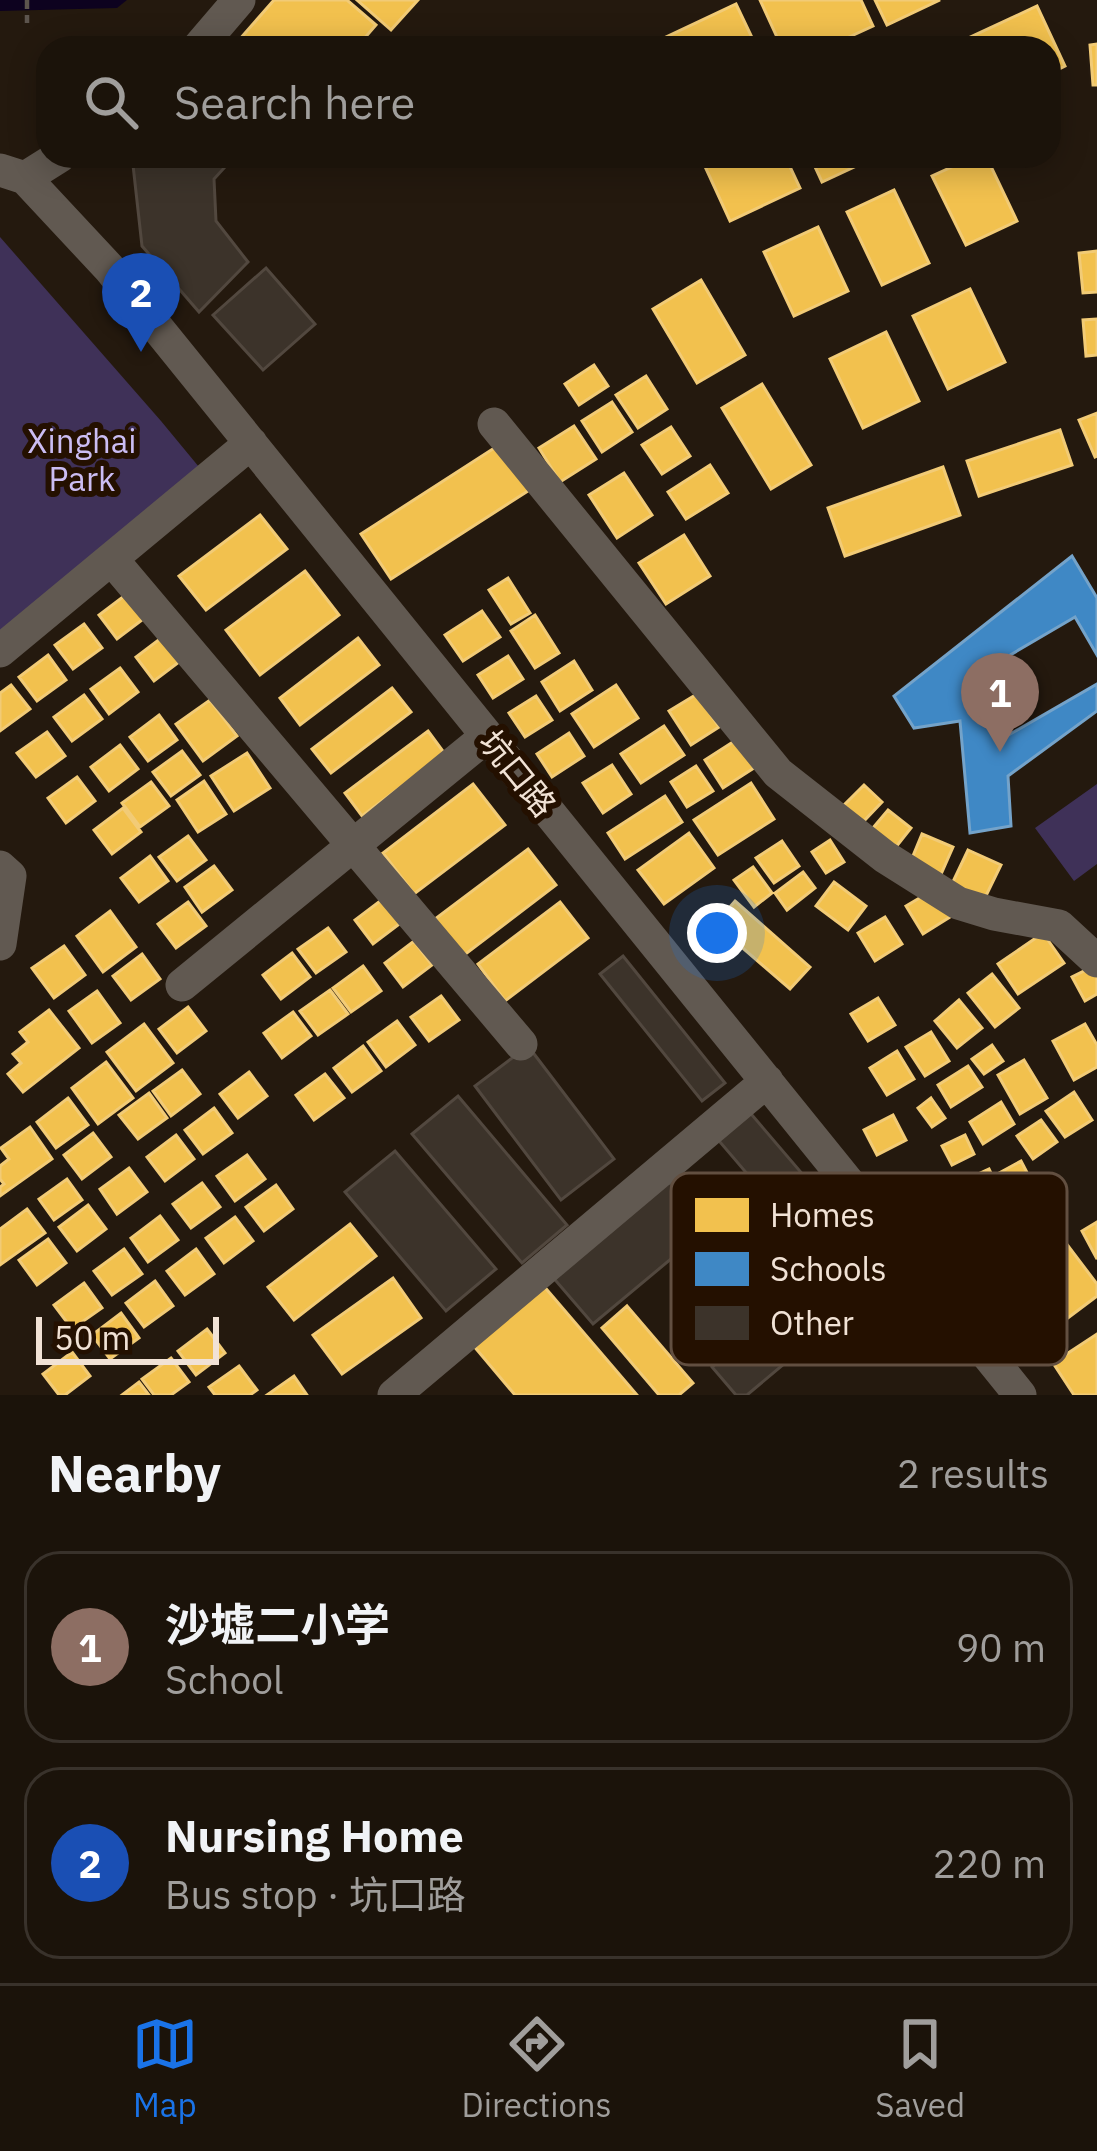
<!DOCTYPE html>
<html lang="en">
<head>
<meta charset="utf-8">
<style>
	:root { --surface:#1b130a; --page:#282018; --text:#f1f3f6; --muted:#a09e9c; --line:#39322b; --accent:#1a73e8 }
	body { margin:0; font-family:"IBM Plex Sans","Noto Sans SC",sans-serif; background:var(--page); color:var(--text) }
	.scale { position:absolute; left:36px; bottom:30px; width:183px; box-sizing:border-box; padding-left:12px; border:6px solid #f1e2d5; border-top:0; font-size:33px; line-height:42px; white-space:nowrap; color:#f1e2d5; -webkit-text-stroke:9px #241000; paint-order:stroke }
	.you { position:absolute; left:717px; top:933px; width:42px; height:42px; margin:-30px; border:9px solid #fff; border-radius:50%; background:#1a73e8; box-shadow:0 0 0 18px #1a73e833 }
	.badge { display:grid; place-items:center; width:78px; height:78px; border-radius:50%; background:var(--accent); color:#fff; font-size:39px; font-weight:700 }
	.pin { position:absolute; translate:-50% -99px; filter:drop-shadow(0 3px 6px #0008) }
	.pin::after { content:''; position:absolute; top:63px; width:42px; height:36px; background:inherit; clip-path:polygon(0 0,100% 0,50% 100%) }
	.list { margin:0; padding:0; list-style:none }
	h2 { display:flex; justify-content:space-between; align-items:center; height:156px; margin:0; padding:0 48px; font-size:51px }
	h2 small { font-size:39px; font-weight:400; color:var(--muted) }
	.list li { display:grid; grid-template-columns:78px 1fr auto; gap:36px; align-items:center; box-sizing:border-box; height:192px; margin:0 24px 24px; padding:0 24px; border:3px solid var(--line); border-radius:36px }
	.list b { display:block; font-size:45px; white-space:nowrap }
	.list p { margin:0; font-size:39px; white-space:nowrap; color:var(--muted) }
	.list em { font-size:39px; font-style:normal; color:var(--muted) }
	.icon { flex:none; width:66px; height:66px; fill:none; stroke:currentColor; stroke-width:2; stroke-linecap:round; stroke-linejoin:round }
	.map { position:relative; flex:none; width:1097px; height:1395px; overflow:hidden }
	.search { position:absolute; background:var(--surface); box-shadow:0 6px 30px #0003; left:36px; right:36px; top:36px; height:132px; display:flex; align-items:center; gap:30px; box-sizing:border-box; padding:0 42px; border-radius:36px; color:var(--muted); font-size:45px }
	.sheet { height:588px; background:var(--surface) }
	nav { display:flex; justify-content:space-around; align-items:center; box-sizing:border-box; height:168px; border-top:3px solid var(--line); background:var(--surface); font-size:33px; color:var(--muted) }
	nav a { display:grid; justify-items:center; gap:6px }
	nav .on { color:var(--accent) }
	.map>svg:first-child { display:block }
</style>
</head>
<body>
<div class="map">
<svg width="1097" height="1395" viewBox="0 0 1097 1395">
	<rect width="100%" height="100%" fill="#24190e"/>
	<path fill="#3f3158" d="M0,237L161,421L199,467L0,639Z
		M1097,784V864L1074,881L1035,828Z"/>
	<path fill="#0d021f" d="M0,0H127L117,8L0,11Z"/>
	<path fill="#f2c14e" stroke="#f2cb76" stroke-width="3" d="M274,0H347L376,25L356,48H232Z
		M357,0H418L391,30Z
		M760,0H861L873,26L825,48H782Z
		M875,0H940L887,25Z
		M736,4L757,48H669L664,38Z
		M1037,6L1065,66L1049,74V48H968L964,40Z
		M1097,44V85H1093L1090,45Z
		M711,156H785L800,188L730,221L702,160Z
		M810,156H878L822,182Z
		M976,156H986L1017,221L966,245L932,176Z
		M894,190L929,263L882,285L847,212Z
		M818,227L848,291L794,316L764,252Z
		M1097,251V292L1083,293L1079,253Z
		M701,280L745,355L697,383L653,309Z
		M970,289L1005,362L948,389L913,316Z
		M1097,319V355L1086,356L1083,320Z
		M886,332L919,401L863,428L830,359Z
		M594,365L608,386L579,405L565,384Z
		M646,376L667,409L638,428L616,395Z
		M762,384L811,465L771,489L722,408Z
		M612,402L632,432L602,452L582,421Z
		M1097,413V456L1095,457L1079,420Z
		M574,426L596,459L560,482L539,448Z
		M671,427L690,456L662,474L642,445Z
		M1060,430L1072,465L979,496L967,461Z
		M502,443L531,489L391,579L361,534Z
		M710,465L728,493L686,519L668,492Z
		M943,467L960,515L845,556L828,508Z
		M624,473L652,515L617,538L589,495Z
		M260,515L287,549L206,610L179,576Z
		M684,535L710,576L666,604L639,563Z
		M305,571L339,615L260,675L226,630Z
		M508,578L530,613L511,624L489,590Z
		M128,593L146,617L117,639L99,615Z
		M482,611L500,637L463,661L445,635Z
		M535,615L559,653L535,668L511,631Z
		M84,624L102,648L73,669L55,645Z
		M165,635L183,659L154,681L136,657Z
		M358,638L379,665L300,725L280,698Z
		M48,655L66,680L37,701L19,677Z
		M508,656L523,679L493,698L478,675Z
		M574,661L592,690L560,711L542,682Z
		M120,668L138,692L109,714L91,689Z
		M11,685L30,709L0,731V693Z
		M616,685L638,718L594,747L572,714Z
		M392,688L411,712L331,773L312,749Z
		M697,694L719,727L691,745L669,711Z
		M84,695L102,719L72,741L54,717Z
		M536,696L552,720L525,737L509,713Z
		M210,700L237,736L203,761L176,724Z
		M159,715L177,740L148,761L130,737Z
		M664,726L684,755L641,783L621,754Z
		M428,731L445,754L362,816L345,793Z
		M47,732L65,756L36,777L17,753Z
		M569,733L584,756L552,777L537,754Z
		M739,738L757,766L723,788L705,760Z
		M120,745L138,769L109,791L91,767Z
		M182,751L200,775L171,796L153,772Z
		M247,753L270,788L234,811L211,776Z
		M612,765L631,794L603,813L583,783Z
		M696,766L713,791L687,807L671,782Z
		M77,777L95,801L66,823L48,798Z
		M204,781L226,814L198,832L177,800Z
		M151,782L169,806L140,827L122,803Z
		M751,783L774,819L718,855L694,820Z
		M473,784L505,825L414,894L383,853Z
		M864,785L882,802L862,823L844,805Z
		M665,796L682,822L625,859L608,833Z
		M123,808L141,832L112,854L94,830Z
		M888,810L911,828L896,847L872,829Z
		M689,833L714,868L664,904L638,870Z
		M922,834L953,847L938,881L908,868Z
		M188,836L206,860L177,881L159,857Z
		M830,840L844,862L826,873L812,852Z
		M782,841L799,866L774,883L756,858Z
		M528,849L556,885L463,956L435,919Z
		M968,850L1001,865L981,906L949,890Z
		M150,856L168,881L139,902L121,878Z
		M214,866L232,890L202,912L185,887Z
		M753,867L772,893L754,907L734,880Z
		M803,872L815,888L787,910L775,893Z
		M834,882L866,906L848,930L816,906Z
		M933,890L950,917L923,934L906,906Z
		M384,898L402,922L373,944L355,920Z
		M735,901L810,967L790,989L715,924Z
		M188,902L206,926L176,948L158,924Z
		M560,902L588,938L505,1001L478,964Z
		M110,911L136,947L103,972L77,936Z
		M885,917L902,944L875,961L858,933Z
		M328,928L346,952L316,973L298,949Z
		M1043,933L1064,963L1018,994L998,964Z
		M414,941L432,965L403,987L385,963Z
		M64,946L85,975L54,998L32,968Z
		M292,953L310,977L281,999L263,975Z
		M142,954L160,979L131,1000L113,976Z
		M363,966L381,991L351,1012L333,988Z
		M1092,967L1097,976V994L1085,1001L1072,977Z
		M992,974L1019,1008L995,1027L968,993Z
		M330,990L348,1014L318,1035L300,1011Z
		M97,991L120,1023L92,1043L69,1011Z
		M441,996L459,1020L429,1041L411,1017Z
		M878,998L895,1025L868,1041L851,1014Z
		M959,1000L982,1028L957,1048L935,1021Z
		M188,1007L206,1031L177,1053L159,1029Z
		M49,1010L79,1048L23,1092L8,1074L21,1063L13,1054L28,1042L20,1032Z
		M293,1012L311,1036L282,1058L264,1033Z
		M397,1021L415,1045L386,1067L368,1042Z
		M144,1024L173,1063L136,1091L107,1052Z
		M1085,1024L1097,1045V1067L1074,1080L1053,1041Z
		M931,1032L949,1061L925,1076L906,1047Z
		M992,1045L1003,1061L984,1074L972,1059Z
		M363,1046L381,1071L352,1092L334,1068Z
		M897,1051L914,1079L887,1095L870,1068Z
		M1024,1060L1047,1098L1020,1114L998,1075Z
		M106,1062L133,1098L98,1124L72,1088Z
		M968,1066L982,1087L951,1107L938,1085Z
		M182,1070L200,1094L171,1116L153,1091Z
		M249,1072L267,1096L238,1118L220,1094Z
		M325,1074L344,1098L314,1120L296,1095Z
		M1074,1092L1092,1120L1065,1137L1046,1111Z
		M149,1093L167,1118L138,1139L119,1115Z
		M68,1098L88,1125L56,1148L37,1122Z
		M931,1098L945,1118L932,1127L918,1108Z
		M1001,1102L1014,1124L983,1144L970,1122Z
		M214,1108L232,1133L203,1154L185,1130Z
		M893,1115L906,1140L877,1155L864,1130Z
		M1041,1120L1057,1142L1033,1159L1017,1136Z
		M30,1127L52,1159L0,1196V1187L4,1184L0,1179V1166L9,1159L1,1148Z
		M93,1133L111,1157L82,1179L64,1155Z
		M176,1135L194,1159L165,1181L147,1157Z
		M965,1135L974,1154L952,1165L942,1146Z
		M247,1155L265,1179L235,1201L217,1176Z
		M1021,1161L1033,1184L1012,1196L999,1173Z
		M129,1168L147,1192L117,1214L100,1189Z
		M989,1169L1001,1194L974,1207L961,1182Z
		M67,1179L82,1200L54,1220L39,1199Z
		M202,1183L220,1207L191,1228L173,1204Z
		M276,1185L293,1209L264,1231L246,1207Z
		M88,1205L106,1229L77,1251L59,1227Z
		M27,1209L45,1233L0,1265V1229Z
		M160,1216L178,1240L148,1262L131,1238Z
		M235,1217L253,1241L224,1263L206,1238Z
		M1097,1222V1259L1082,1231Z
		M350,1224L376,1256L294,1320L268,1287Z
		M1056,1230L1097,1284V1296L1032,1345L985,1284Z
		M48,1239L66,1263L37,1285L19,1260Z
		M124,1249L142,1274L112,1295L94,1271Z
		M196,1249L214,1274L185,1295L167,1271Z
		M393,1278L421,1318L342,1374L313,1335Z
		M155,1281L173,1306L144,1327L126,1303Z
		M84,1283L102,1308L72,1329L54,1305Z
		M542,1284L637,1395H515L472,1344Z
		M627,1306L693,1383L679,1395H659L602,1328Z
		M121,1313L139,1338L110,1359L92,1335Z
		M207,1329L225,1353L196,1375L178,1351Z
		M1097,1334V1395H1074L1053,1363Z
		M72,1352L90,1376L65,1395H59L43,1374Z
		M171,1358L189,1382L171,1395H154L142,1379Z
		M239,1366L257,1390L250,1395H215L209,1387Z
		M294,1376L307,1395H267Z
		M139,1382L149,1395H122Z"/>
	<path fill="#3f88c5" stroke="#74a3ca" stroke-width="3" d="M1072,556L1097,598V655L1075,617L971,678L1005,737L1097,684V711L1008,776L1011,826L970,833L960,721L914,728L894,696Z"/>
	<path fill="#3c332a" stroke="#52483f" stroke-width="3" d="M132,156H235L214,179L216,221L248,262L199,312L142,246Z
		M266,268L315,324L263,370L213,315Z
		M623,956L725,1083L702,1101L600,974Z
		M528,1046L614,1159L561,1200L475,1086Z
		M458,1096L567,1225L522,1263L412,1134Z
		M746,1108L840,1218L808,1245L714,1135Z
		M395,1151L496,1269L446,1311L345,1192Z
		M665,1177L708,1228L593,1324L550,1274Z
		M774,1315L803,1348L747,1395H736L712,1367Z"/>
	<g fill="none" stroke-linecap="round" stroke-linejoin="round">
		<path stroke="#5c544d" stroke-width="4.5" stroke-dasharray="9 6" stroke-linecap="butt" d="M27,0V23"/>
		<path stroke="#615951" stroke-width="33" d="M198,48L239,0
			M0,170L25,178L109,268L1020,1395
			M25,178L60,156
			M494,424L778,773L885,857L958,903L994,914L1059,926L1097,961
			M120,569L521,1044
			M0,651L251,443
			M0,867L10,876L0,944
			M182,985L487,736
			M394,1395L767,1081"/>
	</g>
	<g text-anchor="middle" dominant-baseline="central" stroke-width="12" stroke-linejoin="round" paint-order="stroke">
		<g font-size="33" fill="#cbbdf3" stroke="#241000">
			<text x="82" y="440">Xinghai<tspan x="82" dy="38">Park</tspan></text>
		</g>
		<g font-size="33" fill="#f1e2d5" stroke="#241000">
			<text transform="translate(518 773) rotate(51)">坑口路</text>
		</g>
	</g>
	<rect x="671" y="1173" width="396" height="192" rx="18" fill="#241000" stroke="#624f40" stroke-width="3"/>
	<rect x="695" y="1198" width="54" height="34" fill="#f2c14e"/>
	<rect x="695" y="1252" width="54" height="34" fill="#3f88c5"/>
	<rect x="695" y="1306" width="54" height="34" fill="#3c332a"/>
	<g font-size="33" fill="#f1e2d5">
		<text x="770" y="1227">Homes</text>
		<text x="770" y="1281">Schools</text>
		<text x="770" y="1335">Other</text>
	</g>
</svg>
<div class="scale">50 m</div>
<div class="you"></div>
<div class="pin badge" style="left:1000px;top:752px;background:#8d6e63">1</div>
<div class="pin badge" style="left:141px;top:352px;background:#1a4fb4">2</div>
<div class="search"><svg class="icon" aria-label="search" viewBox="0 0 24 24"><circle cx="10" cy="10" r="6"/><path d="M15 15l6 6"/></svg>Search here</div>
</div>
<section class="sheet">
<h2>Nearby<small>2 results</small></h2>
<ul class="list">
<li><span class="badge" style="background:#8d6e63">1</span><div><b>沙墟二小学</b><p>School</p></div><em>90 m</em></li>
<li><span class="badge" style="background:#1a4fb4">2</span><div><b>Nursing Home</b><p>Bus stop · 坑口路</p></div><em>220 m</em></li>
</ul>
</section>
<nav>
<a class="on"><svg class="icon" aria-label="map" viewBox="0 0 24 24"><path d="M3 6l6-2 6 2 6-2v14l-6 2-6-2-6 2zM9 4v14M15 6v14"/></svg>Map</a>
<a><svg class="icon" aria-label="directions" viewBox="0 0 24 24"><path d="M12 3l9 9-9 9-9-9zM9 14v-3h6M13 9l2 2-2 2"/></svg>Directions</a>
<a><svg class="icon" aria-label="saved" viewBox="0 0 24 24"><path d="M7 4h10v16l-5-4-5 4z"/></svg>Saved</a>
</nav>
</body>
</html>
